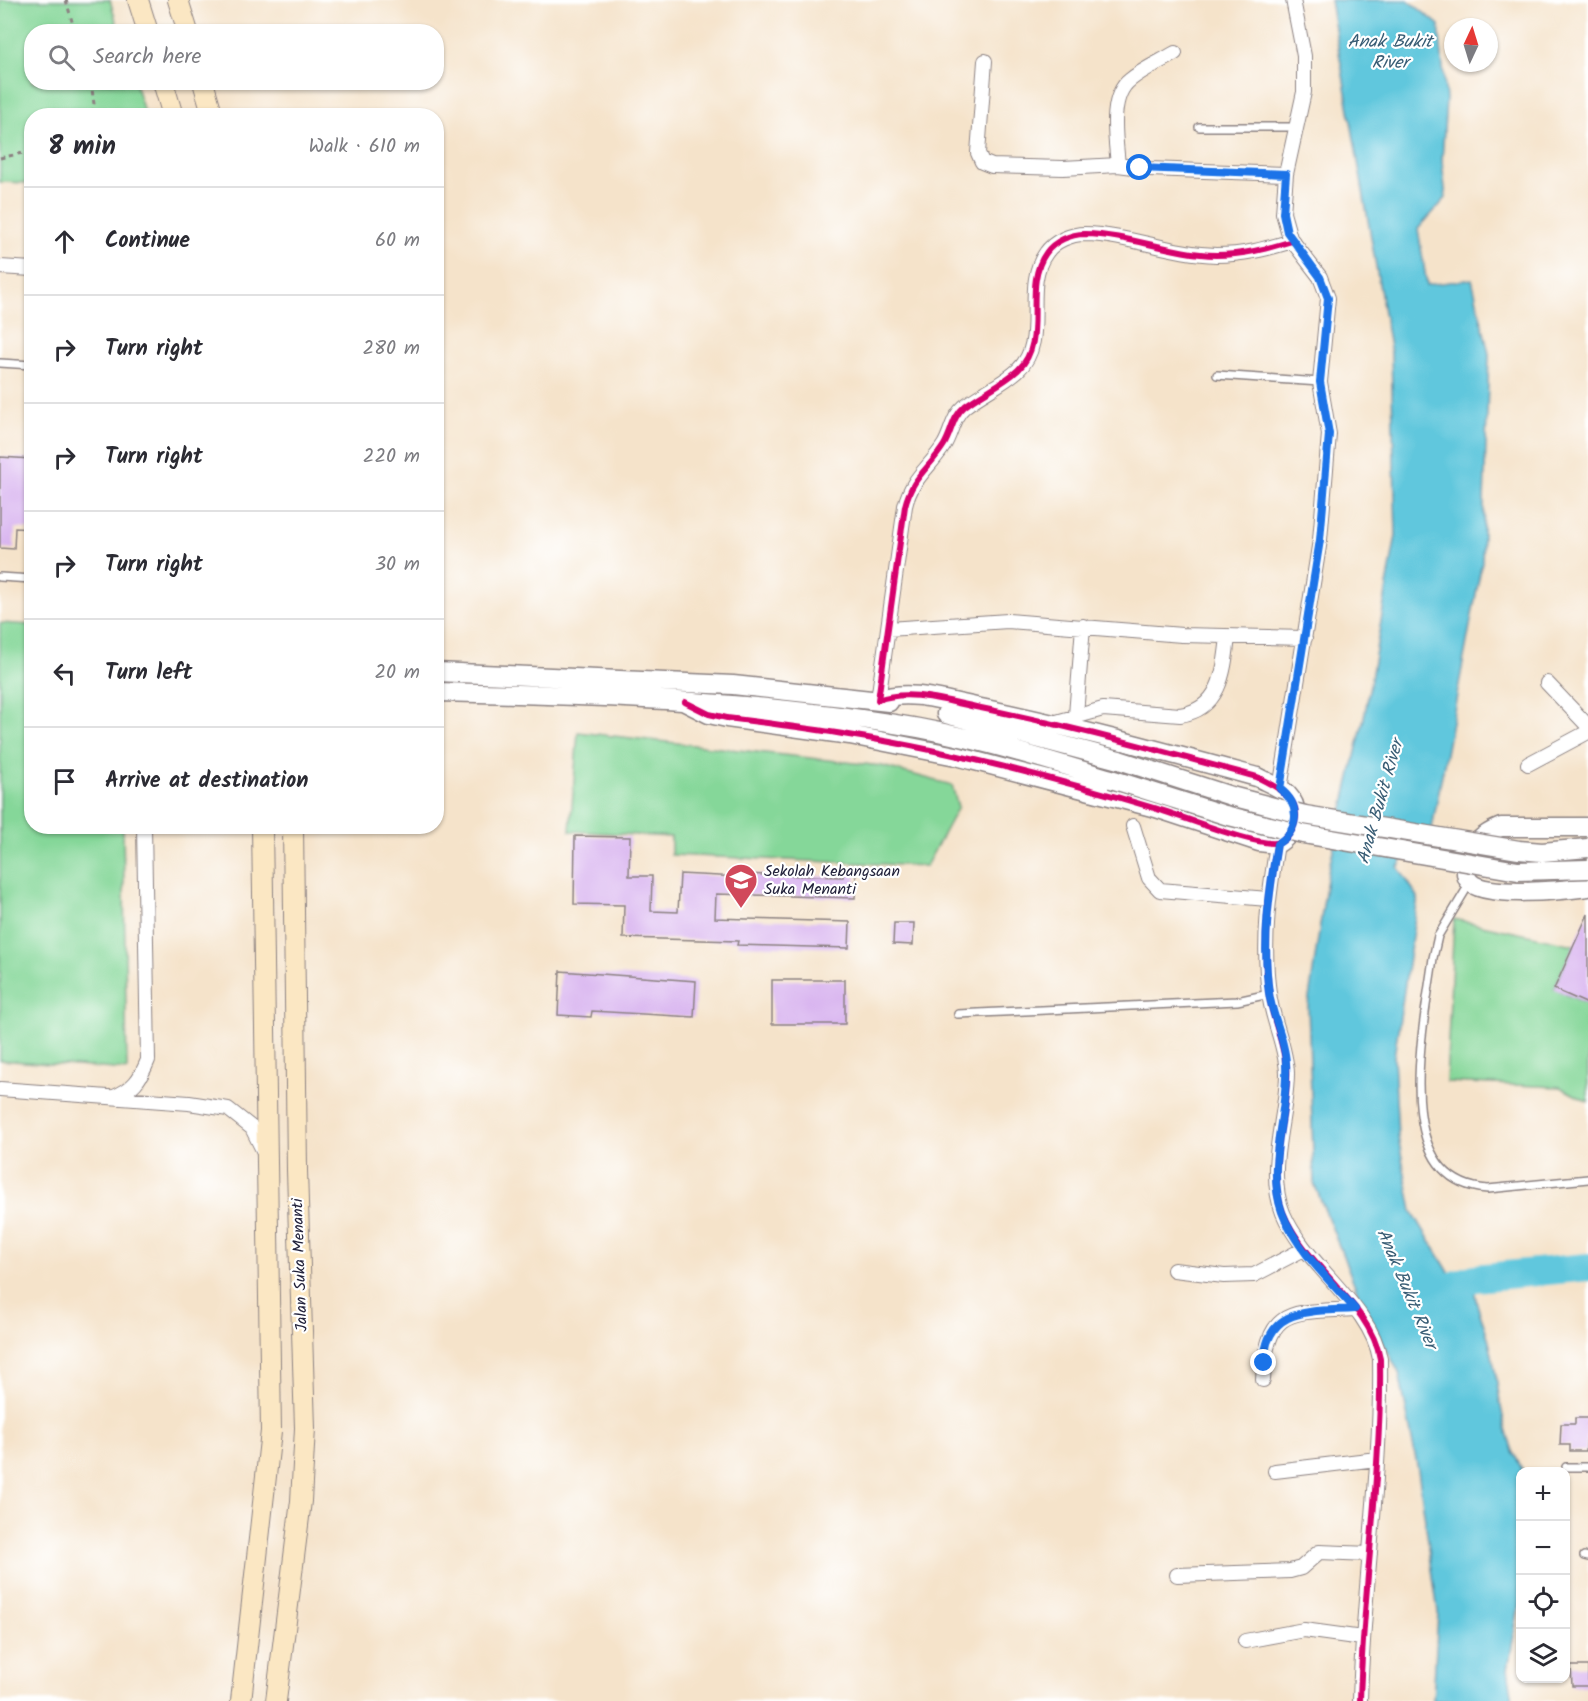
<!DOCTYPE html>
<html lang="en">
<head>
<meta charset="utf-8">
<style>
	:root { --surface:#fff; --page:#f7f7f7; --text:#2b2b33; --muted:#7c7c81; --line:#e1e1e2 }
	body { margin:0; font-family:Kalam,sans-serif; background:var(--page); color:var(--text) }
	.controls { position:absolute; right:18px; bottom:18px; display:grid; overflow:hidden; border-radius:12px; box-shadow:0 2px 4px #0004 }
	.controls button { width:54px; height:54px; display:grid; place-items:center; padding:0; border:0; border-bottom:2px solid var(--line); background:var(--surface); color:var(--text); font:30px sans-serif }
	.compass { position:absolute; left:1444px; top:18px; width:54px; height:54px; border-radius:50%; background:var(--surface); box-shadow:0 2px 4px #0004; rotate:4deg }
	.stop { position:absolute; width:18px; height:18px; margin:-14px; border:4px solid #1a73e8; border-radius:50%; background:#fff }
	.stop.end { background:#1a73e8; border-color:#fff; box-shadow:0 2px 6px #0008 }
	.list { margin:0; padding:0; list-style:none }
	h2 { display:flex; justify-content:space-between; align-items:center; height:78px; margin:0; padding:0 24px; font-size:26px }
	h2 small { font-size:20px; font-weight:400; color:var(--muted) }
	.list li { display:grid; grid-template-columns:39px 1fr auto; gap:18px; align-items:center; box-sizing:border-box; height:108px; padding:0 24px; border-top:2px solid var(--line) }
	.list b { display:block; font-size:22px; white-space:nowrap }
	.list em { font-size:20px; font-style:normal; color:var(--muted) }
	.icon { flex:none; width:33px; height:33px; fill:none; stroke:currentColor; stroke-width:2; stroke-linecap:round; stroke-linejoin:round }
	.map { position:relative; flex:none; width:1588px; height:1701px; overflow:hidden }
	.search { position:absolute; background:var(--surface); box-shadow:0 2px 4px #0004; left:24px; top:24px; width:420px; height:66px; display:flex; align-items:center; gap:15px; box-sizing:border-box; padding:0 21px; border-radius:24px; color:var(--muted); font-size:22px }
	.panel { position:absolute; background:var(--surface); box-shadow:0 2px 4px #0004; left:24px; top:108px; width:420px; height:726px; border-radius:24px }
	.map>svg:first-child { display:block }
</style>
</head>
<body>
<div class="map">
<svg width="1588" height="1701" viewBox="0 0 1588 1701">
	<rect width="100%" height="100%" fill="#fff"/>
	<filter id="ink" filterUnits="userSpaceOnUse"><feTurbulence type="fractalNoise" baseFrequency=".0167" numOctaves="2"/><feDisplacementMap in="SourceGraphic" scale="12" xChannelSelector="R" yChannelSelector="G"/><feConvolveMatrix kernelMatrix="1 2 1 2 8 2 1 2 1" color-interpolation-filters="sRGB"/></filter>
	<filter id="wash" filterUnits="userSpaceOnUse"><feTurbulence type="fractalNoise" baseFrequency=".008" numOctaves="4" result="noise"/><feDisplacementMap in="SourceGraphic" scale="24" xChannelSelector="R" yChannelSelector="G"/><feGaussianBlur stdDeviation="1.35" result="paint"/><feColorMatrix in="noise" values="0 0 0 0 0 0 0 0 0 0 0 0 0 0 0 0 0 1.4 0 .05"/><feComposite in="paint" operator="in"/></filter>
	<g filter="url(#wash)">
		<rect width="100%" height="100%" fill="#f5e3ca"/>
		<path fill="#85d799" stroke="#547c6a" stroke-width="1.5" d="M0,0H110L119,31L32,32V82L135,83L145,115L32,116L31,183L0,182Z
			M0,623L31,625L32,826L123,827L127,1070L0,1060Z
			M578,732L882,766L952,785L958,807L926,866L671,855V837L570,831Z
			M1454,919L1574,945L1554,989L1588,1004V1102L1560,1087L1446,1082Z"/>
		<path fill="#60c7dd" stroke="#41748c" stroke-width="1.5" d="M1330,0H1408L1439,25L1446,99L1442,161L1446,198L1418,229L1427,285L1472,279L1489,354L1482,562L1429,844L1411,847L1398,867L1418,897L1394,1057L1398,1137L1412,1211L1450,1274L1475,1278C1472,1301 1483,1318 1489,1341C1500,1385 1499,1431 1523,1471L1520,1472V1600L1508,1669L1513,1701H1433L1438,1612L1418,1470L1399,1373L1359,1296L1314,1183L1308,1005L1328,872L1365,713L1396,535L1391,353Z"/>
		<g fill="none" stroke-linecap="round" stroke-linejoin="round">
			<path stroke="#60c7dd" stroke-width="28" d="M1440,1290L1475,1278L1588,1267"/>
		</g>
		<g id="blocks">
			<path fill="#d8b3ef" d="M0,457L32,459V529L15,528L14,549L0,548Z
				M575,836L630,837L629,876H652L651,911L678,912L680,874L739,877V874L843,877L844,870H856L855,898L716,894L715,918L850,922L849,948L737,945L738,941L623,938L624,905L574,904Z
				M1588,914V1004L1554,989Z
				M894,923H914L913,945L893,944Z
				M560,971L696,981L694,1017L592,1011L591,1017L558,1015Z
				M772,980H845V1024H772Z
				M1575,1418H1588L1586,1451H1570V1445H1560L1561,1424H1575Z
				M1571,1666H1588V1686H1572Z"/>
		</g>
	</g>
	<g filter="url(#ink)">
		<use href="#blocks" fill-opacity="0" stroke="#8c8282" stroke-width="1.5"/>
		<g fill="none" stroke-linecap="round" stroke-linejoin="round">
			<defs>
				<path id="service" d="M1199,127H1296
					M0,363L32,365
					M1217,375L1320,382
					M0,577L32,579
					M1470,883L1438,936L1433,958C1425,1023 1386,1182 1488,1189L1588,1179
					M958,1014L1237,1001L1269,994
					M1566,1467H1588
					M1584,1556L1588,1557"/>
				<path id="minor" d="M1175,53C1160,62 1143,69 1130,80C1108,97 1116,140 1118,165L1149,169L1286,174
					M985,61L978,153L982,162L992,166L1063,168L1118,165
					M0,267L32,269
					M888,629L1008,621L1182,635L1305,638
					M1547,683L1588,726
					M878,700L905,506C912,477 929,469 944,445C952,432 952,417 965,406C982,393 1003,384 1018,370C1050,340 1021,287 1046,253C1054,241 1071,234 1085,234C1129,235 1172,254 1216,255C1243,255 1266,249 1292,241
					M1076,715L1083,626
					M1053,723L1103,709L1180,715C1221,709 1224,671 1228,637
					M1528,764L1588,732
					M1280,789L1320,540L1329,434L1320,382L1328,298L1320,277L1290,238L1283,213L1286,174L1304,92V56L1293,0
					M1133,826L1149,878L1160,890L1268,899
					M1277,844C1269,894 1262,942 1269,993C1272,1020 1286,1046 1287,1073C1287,1118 1265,1169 1283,1213C1305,1266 1371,1305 1380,1359C1382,1473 1363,1587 1360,1701
					M0,1089L189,1103L228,1109L252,1128L264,1152
					M114,1097C133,1089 140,1080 148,1060L144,826
					M1174,1270L1224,1276L1254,1275L1304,1249
					M1263,1380C1267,1305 1291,1313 1355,1309
					M1275,1471L1377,1459
					M1177,1575L1290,1571L1301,1568L1319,1552L1370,1554
					M1245,1641L1304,1630L1362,1638"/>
				<path id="tertiary" d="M436,672L733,685L889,702
					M436,692C589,695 744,700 895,724C968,735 1040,758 1111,779
					M685,702L709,714L727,718L850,735L956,756L1156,808L1259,842L1277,844C1295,833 1303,811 1287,794C1279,786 1266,782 1257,777C1165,752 1074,727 981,708C948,702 910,688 878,700
					M946,714L1119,760
					M1588,827H1501C1486,833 1473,842 1468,858C1466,864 1464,875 1469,881C1483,899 1565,890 1588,887"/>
				<path id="secondary" d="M138,0L148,32
					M178,0L188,32
					M163,82L173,116
					M203,82L213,116
					M241,1701L271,1431L262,826
					M276,1701L301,1501L305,1428L297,1170L293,826"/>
			</defs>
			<use href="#service" stroke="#8c8282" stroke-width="10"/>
			<use href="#minor" stroke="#8c8282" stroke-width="16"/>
			<use href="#tertiary" stroke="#8c8282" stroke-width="21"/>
			<use href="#secondary" stroke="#8c8282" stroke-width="22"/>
			<path stroke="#8c8282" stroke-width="3" stroke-dasharray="4.5 4.5" stroke-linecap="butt" d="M66,0L75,32
				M91,82L94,104L92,116
				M0,158L32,151"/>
			<use href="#service" stroke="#fff" stroke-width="7"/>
			<use href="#minor" stroke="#fff" stroke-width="14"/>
			<use href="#tertiary" stroke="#fff" stroke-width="18"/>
			<use href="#secondary" stroke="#fbe7c3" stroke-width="20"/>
			<defs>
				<path id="tertiary-bridge" d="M1119,760L1231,796L1305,815L1519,850L1542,852L1588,848
					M1111,779L1225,815L1303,834L1518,871L1588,869"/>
			</defs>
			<use href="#tertiary-bridge" stroke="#8c8282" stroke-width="21" stroke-linecap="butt"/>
			<use href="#tertiary-bridge" stroke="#fff" stroke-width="18"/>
			<defs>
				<path id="cycleway" d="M685,702L709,714L727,718C768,723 808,728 849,735C952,751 1054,778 1154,808C1176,814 1264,850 1280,842C1286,839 1292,832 1294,825C1303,798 1275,786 1257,777C1165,752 1074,727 981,708C948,702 910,688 878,700L905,506C912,477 929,469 944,445C952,432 952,417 965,406C982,393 1003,384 1018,370C1050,340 1021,287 1046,253C1054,241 1071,234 1085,234C1129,235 1172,254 1216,255C1243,255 1266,249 1292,241
					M1277,844C1269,894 1262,942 1269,993C1272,1020 1286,1046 1287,1073C1287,1118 1265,1169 1283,1213C1305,1266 1371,1305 1380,1359C1382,1473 1363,1587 1360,1701"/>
			</defs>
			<use href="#cycleway" stroke="#fff" stroke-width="10"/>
			<use href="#cycleway" stroke="#d6006c" stroke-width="6"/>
		</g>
	</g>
	<g fill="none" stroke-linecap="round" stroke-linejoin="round" filter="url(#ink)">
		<path stroke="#1a73e8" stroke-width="8" d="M1140,168L1286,174L1283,213L1287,232L1320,277L1328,298L1320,382L1329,434L1320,540L1280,789C1301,805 1300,830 1277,844C1269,894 1262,942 1269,993C1272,1016 1285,1039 1286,1063C1289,1112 1265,1164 1282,1212C1295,1248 1330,1281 1355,1309C1312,1312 1266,1305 1264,1363"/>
	</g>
	<defs>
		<symbol id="school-pin" viewBox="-11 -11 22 30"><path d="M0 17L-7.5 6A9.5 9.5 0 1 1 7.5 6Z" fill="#d1495b" stroke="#fff"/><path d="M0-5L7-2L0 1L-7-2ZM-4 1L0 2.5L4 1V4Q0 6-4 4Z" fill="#fff"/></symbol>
	</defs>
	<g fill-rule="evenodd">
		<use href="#school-pin" x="722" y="861" width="38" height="52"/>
	</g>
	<g text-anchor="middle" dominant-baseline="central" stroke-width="4.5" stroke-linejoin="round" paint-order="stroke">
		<g font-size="16" fill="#22223b" stroke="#fff" text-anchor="start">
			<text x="764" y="871">Sekolah Kebangsaan<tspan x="764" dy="18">Suka Menanti</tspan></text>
		</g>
		<g font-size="16" fill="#22223b" stroke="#fff">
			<text transform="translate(300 1265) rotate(-92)">Jalan Suka Menanti</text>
		</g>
		<g font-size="18" font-style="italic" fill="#385c74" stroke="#fff">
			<text x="1390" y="42">Anak Bukit<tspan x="1390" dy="21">River</tspan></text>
			<text transform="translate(1381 802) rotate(-74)">Anak Bukit River</text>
			<text transform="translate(1406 1289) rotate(67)">Anak Bukit River</text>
		</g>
	</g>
</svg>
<div class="controls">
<button>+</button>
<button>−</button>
<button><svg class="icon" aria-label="locate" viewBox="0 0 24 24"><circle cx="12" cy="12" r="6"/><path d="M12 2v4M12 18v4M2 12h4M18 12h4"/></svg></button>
<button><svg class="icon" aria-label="layers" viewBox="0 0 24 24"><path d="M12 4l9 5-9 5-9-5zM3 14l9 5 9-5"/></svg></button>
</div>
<svg class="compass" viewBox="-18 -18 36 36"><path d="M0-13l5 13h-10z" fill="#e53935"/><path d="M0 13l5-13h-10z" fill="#7c7c81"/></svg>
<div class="stop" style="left:1140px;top:168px"></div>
<div class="stop end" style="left:1264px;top:1363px"></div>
<div class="search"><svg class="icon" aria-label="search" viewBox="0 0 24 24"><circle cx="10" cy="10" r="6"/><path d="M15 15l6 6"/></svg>Search here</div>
<section class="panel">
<h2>8 min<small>Walk · 610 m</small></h2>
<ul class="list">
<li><svg class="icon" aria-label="ahead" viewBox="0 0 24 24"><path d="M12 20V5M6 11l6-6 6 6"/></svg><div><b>Continue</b></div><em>60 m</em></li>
<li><svg class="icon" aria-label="right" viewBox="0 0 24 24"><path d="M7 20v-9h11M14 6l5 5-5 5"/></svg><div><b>Turn right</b></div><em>280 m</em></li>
<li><svg class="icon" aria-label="right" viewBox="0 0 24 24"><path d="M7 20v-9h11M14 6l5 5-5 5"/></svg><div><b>Turn right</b></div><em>220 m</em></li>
<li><svg class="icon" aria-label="right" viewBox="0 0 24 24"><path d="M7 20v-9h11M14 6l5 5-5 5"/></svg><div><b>Turn right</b></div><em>30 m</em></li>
<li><svg class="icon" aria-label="left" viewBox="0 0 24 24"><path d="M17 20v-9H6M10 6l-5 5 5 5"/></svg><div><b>Turn left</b></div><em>20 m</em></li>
<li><svg class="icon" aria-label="arrive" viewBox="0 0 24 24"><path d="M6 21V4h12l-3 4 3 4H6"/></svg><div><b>Arrive at destination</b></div></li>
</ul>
</section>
</div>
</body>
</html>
